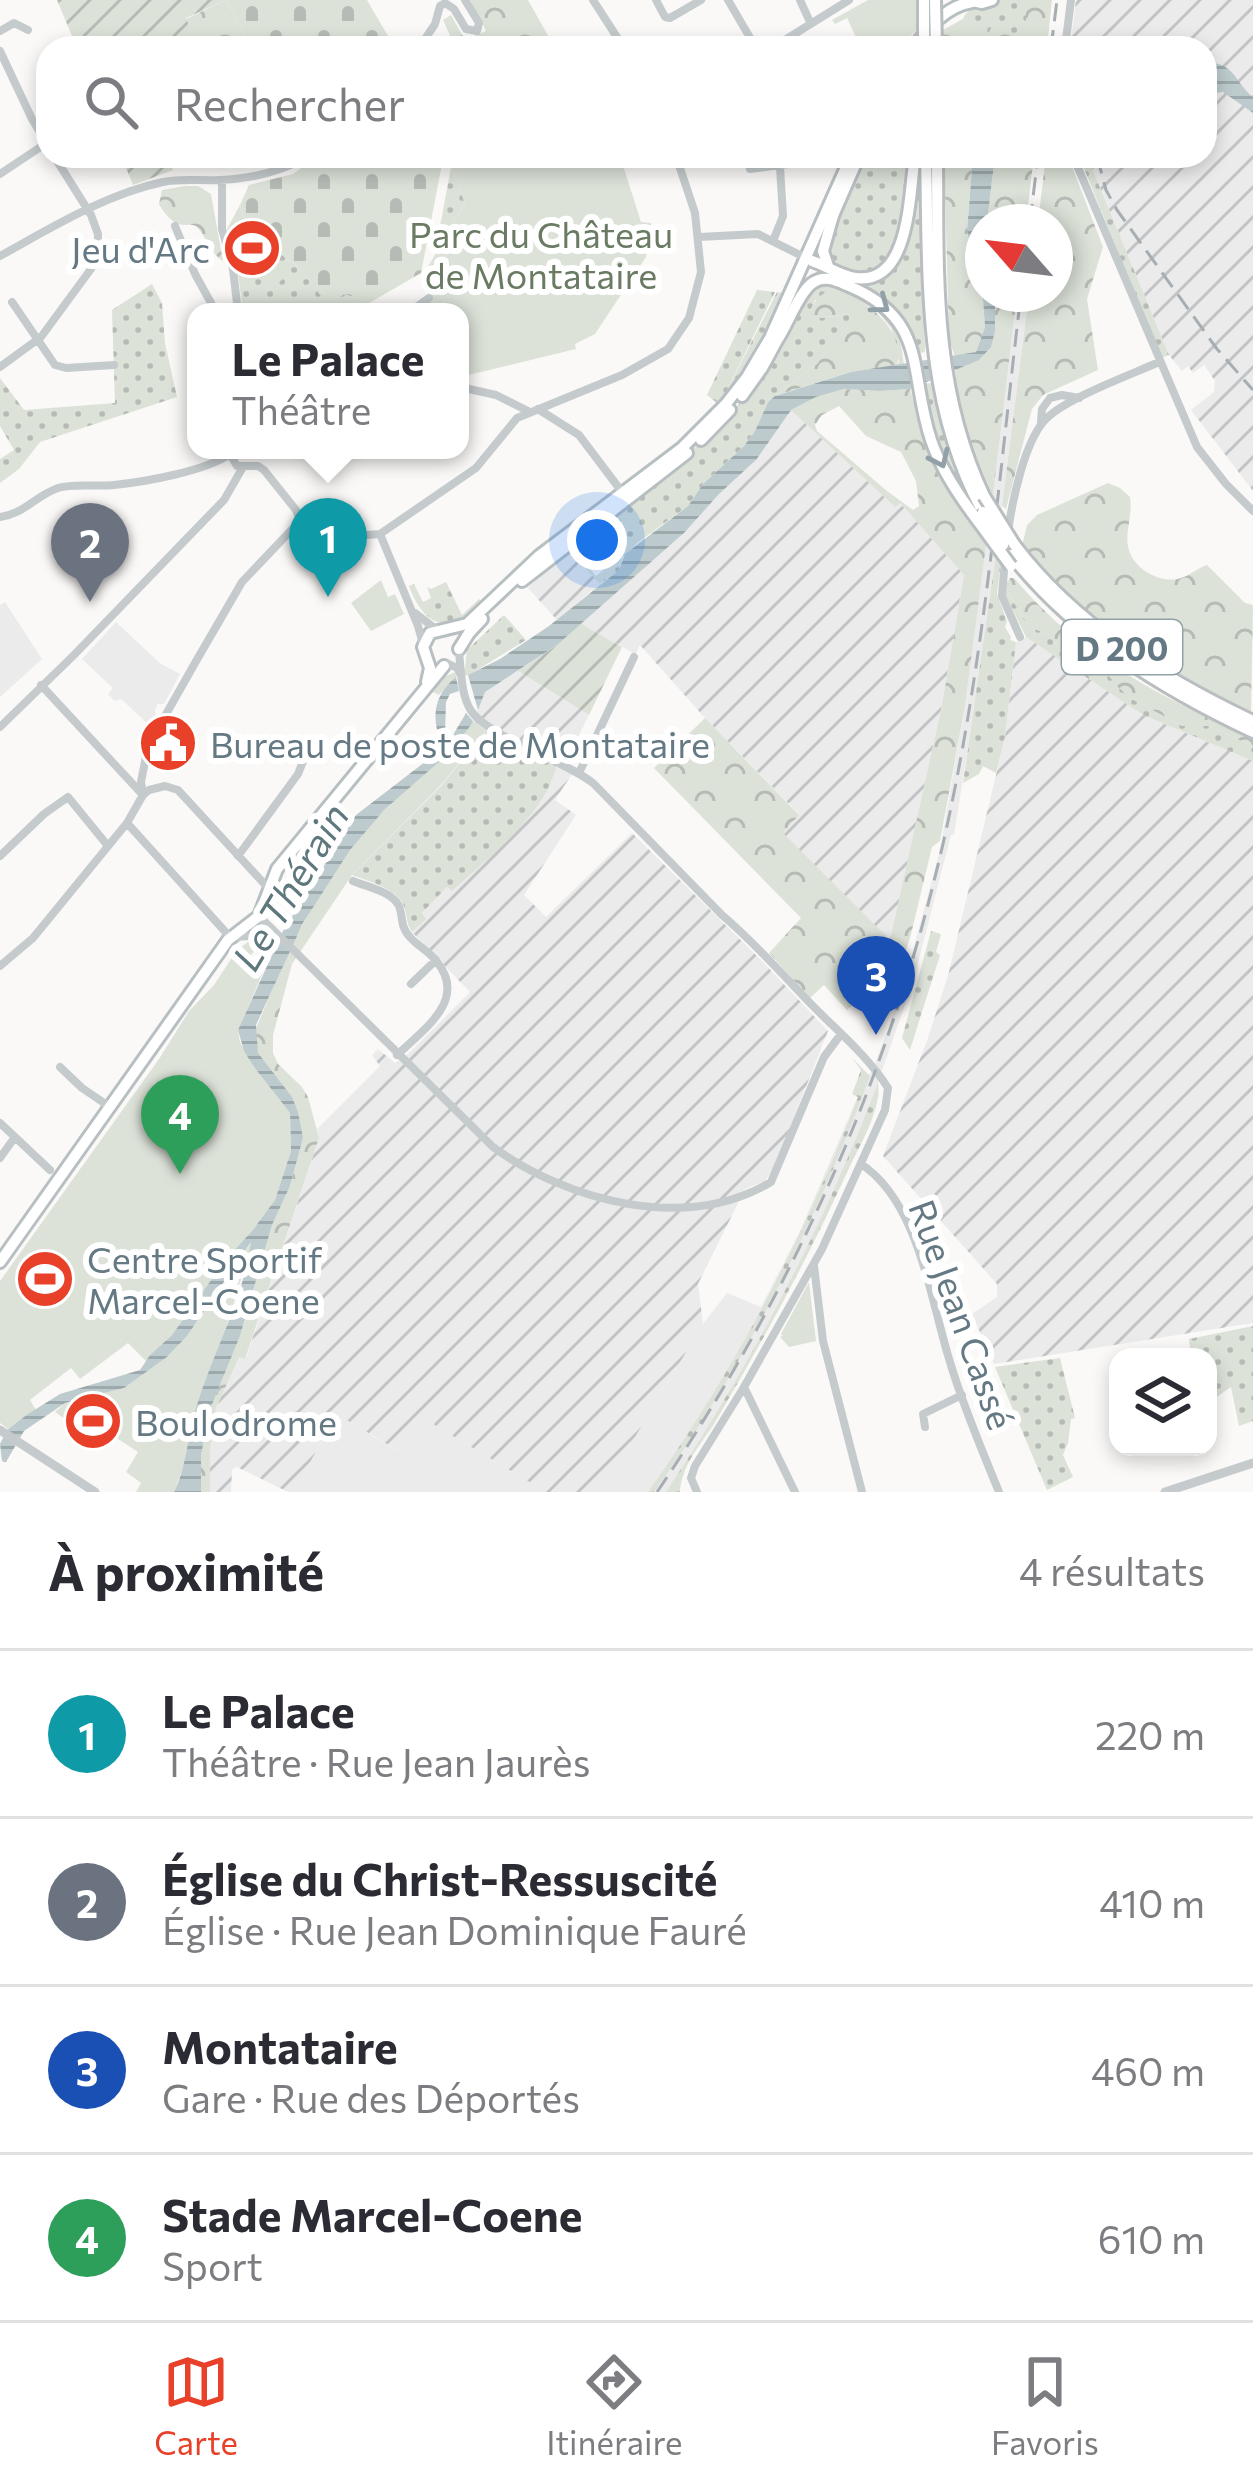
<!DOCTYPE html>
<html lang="fr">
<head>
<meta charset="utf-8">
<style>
	:root { --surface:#fff; --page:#f2f2f3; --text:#2b2b33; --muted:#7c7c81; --line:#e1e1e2; --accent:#e84029 }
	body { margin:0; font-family:Commissioner,sans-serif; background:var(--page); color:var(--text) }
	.controls { position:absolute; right:36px; bottom:36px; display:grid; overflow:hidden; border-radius:24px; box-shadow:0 6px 18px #0003 }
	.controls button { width:108px; height:108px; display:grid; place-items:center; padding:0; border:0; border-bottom:3px solid var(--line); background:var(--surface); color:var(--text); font:60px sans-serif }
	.compass { position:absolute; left:965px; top:204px; width:108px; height:108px; border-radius:50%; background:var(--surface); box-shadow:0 6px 18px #0003; rotate:298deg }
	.you { position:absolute; left:597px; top:540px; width:42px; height:42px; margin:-30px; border:9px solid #fff; border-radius:50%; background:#1a73e8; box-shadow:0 0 0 18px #1a73e833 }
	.badge { display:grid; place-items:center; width:78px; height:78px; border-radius:50%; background:var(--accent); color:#fff; font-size:39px; font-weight:700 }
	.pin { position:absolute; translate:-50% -99px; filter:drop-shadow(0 3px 6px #0008) }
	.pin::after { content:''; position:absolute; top:63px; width:42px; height:36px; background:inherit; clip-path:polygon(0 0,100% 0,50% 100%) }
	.popup { position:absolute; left:187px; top:303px; width:282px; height:156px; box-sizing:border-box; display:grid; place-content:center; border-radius:24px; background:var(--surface); filter:drop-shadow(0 3px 9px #0005); font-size:39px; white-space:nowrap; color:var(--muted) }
	.popup b { font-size:45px; color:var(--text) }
	.popup::after { content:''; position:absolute; left:50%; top:100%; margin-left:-24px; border:24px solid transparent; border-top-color:var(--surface) }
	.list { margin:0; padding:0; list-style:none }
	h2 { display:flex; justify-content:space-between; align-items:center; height:156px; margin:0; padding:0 48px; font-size:51px }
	h2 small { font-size:39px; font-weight:400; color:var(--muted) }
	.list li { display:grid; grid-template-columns:78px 1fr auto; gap:36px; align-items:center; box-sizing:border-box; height:168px; padding:0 48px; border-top:3px solid var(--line) }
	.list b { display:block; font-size:45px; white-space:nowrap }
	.list p { margin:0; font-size:39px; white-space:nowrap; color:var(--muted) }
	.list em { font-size:39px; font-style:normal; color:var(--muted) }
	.icon { flex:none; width:66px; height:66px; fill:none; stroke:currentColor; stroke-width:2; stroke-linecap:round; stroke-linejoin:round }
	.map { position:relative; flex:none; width:1253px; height:1492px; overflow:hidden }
	.search { position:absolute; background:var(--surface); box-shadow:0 6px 18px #0003; left:36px; right:36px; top:36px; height:132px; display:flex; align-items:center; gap:30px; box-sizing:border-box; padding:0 42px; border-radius:36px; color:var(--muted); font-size:45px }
	.sheet { height:828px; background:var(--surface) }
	nav { display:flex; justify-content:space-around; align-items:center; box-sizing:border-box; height:168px; border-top:3px solid var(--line); background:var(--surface); font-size:33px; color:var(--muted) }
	nav a { display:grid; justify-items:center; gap:6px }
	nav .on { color:var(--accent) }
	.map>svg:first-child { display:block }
</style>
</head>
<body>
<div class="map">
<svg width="1253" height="1492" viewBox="0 0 1253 1492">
	<defs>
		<pattern id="industrial-furrows" width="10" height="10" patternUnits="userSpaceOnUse" patternTransform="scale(3)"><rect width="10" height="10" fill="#ebebeb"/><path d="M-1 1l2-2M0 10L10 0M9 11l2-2" fill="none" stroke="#c2c3c4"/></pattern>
		<pattern id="grass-dots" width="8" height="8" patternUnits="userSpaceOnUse" patternTransform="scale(3)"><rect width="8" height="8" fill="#dce2d8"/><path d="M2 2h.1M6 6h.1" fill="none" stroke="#b6bcb5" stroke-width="1.8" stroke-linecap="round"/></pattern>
		<pattern id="forest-crowns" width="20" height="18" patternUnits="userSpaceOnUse" patternTransform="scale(3)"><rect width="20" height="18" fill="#dce2d8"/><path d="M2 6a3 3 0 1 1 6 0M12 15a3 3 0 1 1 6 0" fill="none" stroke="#b6bcb5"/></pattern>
		<pattern id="cemetery-stones" width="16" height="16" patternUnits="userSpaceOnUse" patternTransform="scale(3)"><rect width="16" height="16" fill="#dce2d8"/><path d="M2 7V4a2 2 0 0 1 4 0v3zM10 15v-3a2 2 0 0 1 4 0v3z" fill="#b6bcb5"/></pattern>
		<pattern id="garden-furrows" width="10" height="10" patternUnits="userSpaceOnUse" patternTransform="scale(3)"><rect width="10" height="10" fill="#dce2d8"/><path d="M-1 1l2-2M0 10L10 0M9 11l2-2" fill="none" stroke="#b6bcb5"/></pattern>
		<pattern id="water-rules" width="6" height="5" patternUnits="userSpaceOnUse" patternTransform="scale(3)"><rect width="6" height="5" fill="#bdcbce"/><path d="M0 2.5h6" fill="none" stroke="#9daaad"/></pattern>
	</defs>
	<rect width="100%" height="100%" fill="#faf9f7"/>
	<path fill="#ebebeb" d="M1017,294H1029L984,647L954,835H951L913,982L878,1082L879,1096L863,1139L806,1258L712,1428L666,1492H602L703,1324L727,1293L761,1307L800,1231L864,1082L873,1069L888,1029L912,954L940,850L965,706Z
		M5,602L42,659L0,697V605Z
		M116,622L161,664L180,674L164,704H158L155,710L156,717L150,726L121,699L115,701L108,694L113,688L82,659Z
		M418,1415L546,1492H294L333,1420L345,1419L396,1450Z"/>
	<path fill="url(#industrial-furrows)" d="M1076,0H1253V491L1191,410L1214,392L1215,381L1204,365L1193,373L1188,366L1182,371L1169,355L1087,156H1205V48H1070Z
		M791,410L894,506L899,502L964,575L941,710L890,942L782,833L799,814L705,718L640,645L635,654L580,623L604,603L592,590L557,620L528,588L567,549L612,596L685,532L719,494L752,464Z
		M1026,637L1143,715L1253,761V1323L994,1364L972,1314L997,1297V1284L883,1156L928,1038L949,972L1005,737L1016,642Z
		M518,671L589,715L564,765L574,771L555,800L576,815L524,895L546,917L632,833L760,959L828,1031L774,1168L765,1181L745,1189L698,1284L703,1324L602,1492H546L418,1415L397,1450L345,1419L333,1420L294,1492H288L237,1467L232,1470L231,1492H210V1449L216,1408L239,1356L246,1358L319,1138L317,1129L380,1066L372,1055L378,1049L395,1063L408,1054L470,992L412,932L425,919L422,913L447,887L452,891L556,767L509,744L473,721L485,692Z"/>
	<path fill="url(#grass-dots)" fill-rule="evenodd" d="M1001,0H1032L1030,48H973L966,20L963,19C968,4 988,10 1001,0Z
		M864,156H911C905,191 905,282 852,271C836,268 829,261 828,246Z
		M1079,156H1087L1169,355L1161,358Z
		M920,159L925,352L919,353C899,303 887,296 837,277C850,278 865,281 877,279C912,273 913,191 917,163Z
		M451,167L465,203L435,254Z
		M240,205L247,227L301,270L328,304L344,294L371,302L368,305L372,312H243L236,257L227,229Z
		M834,283C878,307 899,309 904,365L897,366L899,362L891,328L878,312L851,295L815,300L809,314L813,319L848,314L853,321L817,364L768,402L755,431L744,446L703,484L688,506L637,543L623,557L619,570L600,584L567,549L715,431L758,382L774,357L807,294L818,284ZM608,524L625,546L615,560L596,576L574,552L577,546Z
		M152,284L162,303L165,343L177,397L40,442L19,469L0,483V459L14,450L0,426V378L24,410L115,403L112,310Z
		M757,290L775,292L721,402L777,292L788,294L757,356L721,406L707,395Z
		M933,383C943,427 955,466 974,506L971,508L940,455L921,384Z
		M996,555L1001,562L997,594L1007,621L1005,627L1011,637L1010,640L1016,642L1005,737L996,773L983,766L979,774L963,783Z
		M446,582L462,615L479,599L482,602C450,635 425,629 409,586L414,584L423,602L431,598L427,587L431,589Z
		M1006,584L1008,593L1025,620L1035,629L1048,634L1059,648L1100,666L1132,699L1182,726H1208L1253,746V761L1143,715L1026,637L1005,594Z
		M504,615L526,640L469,675L456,677L439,695L431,691L441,678L465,668L467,650Z
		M486,730L556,767C544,816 488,858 452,891L447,887L422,913L426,919L412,932C405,922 408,915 403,904C396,888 367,881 352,875L441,786Z
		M931,931L941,934L936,952L940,955L910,1050L902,1038Z
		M852,1058L870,1076C816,1222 745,1366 654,1492H648C734,1372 805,1236 858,1097L852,1094L861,1070Z
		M878,1083C881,1111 861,1143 849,1168C811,1252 768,1332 721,1412C707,1436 681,1464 680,1492H666C752,1363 823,1228 878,1083Z
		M1253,1326V1421L1239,1426L1231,1387L1208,1403V1357H1191L1189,1339Z
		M1060,1358L1075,1418L1071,1419L1068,1443L1063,1455L1073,1477L1047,1490L995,1367Z"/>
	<path fill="url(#forest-crowns)" fill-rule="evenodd" d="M226,0L251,48H198L186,19Z
		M470,0H528L555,48H448L452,40L443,20L451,15L465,40L486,31Z
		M1032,0H1052L1047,48H942L941,31L963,19L968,21L972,40L988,34L996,18L1006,25L1015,38H1019L1026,30V7Z
		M944,156H973L967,231L983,300L985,327L976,352L955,357L949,339Z
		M995,156H1034L1026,222H987Z
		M1046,156H1068L1103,247L1087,299L1098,370L1043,395L1032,409L1006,509L1002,506L1029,294H1055V222H1038Z
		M185,186H198L211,194L223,261C211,254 207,237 196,226C191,224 187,225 183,225C172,224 164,213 159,204L162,190Z
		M839,289C869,303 905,329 897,366L851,372L777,395L817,364L852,322L848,314L813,319L808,315C816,298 821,291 839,289Z
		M995,294H1017L993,494C970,472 957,402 955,370C998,353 995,337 995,294Z
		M844,389L880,391L910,389L926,443L937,469L986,545L965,706L940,841L932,847L911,934L883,1025L878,1023L876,1027L873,1026L875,1019L856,1003L847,1010L824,985L810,998L769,953L801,918L654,768L705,718L799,815L783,833L890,940L941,710L964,575L900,503L895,507L791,410L816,397ZM839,406L866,436L901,452L916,481L919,506L913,510L887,491L817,431L815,425L822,415Z
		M1108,483L1120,488L1130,497C1133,514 1125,532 1128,546C1131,568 1161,585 1181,578C1191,575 1197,568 1207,565L1245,603L1253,605L1251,712C1189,681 1127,646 1075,600C1056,583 1039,564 1022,546L1027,525L1037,515Z
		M1010,578H1014C1081,658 1159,696 1253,738V746L1208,726H1182L1132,699L1119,688L1100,666L1059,648L1048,634L1035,629L1025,620L1008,593L1006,584Z
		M287,955L292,964L273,1035V1053L278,1064L302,1087L308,1097L319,1138L245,1359L239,1357L216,1408L210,1449V1492H201V1455L211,1407L240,1336L272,1225L290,1186L303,1138L258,1053L254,1033Z"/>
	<path fill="url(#cemetery-stones)" d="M226,0H367L395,48H251Z
		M318,156H439L442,164L421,273L371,302L344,294L328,305L301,270L247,227L240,205L249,185L293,174Z"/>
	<path fill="#dce2d8" d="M868,0H918V28L900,48H861L847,18L835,24L832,20Z
		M458,156H620L641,222L651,223L646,257L595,334L575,344L576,349L460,377V312H412L431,299L426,289L425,272L465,203L451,167Z
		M231,223L240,229L244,237L256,241L271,256L283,262L286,275L275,287L233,240Z
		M381,580L388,597L395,594L404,614L371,631L351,603Z
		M473,721L486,730L441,785L352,875L292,964L287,955C310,911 334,865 367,828C401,789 445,764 473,721Z
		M267,938L246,960L264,970L238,1031L240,1042L254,1067L290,1113L291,1151L275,1200L252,1231L226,1259L172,1335L150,1355L147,1362L128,1343L80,1379L71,1368L30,1400L36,1410L8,1429L0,1423V1281L159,1059L189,1011L214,985L237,950L248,942Z
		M253,1240L224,1335L194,1414L184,1465L174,1492H136L141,1483L126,1472L138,1452L112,1435L94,1440L55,1412L65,1403L124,1388L167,1357L187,1336Z
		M809,1282L816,1341L789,1347L780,1337L783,1336L781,1334Z"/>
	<path fill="url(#garden-furrows)" d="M57,0H226L186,18L198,48H77Z
		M121,156H168L173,170L133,185Z
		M580,623L622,647L589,715L518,671L557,645Z"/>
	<path fill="url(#water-rules)" d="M1205,62C1236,63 1234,82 1253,97V113L1223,92L1205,94Z
		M973,156H995L987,222H983V294H995V331L991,347L979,360L910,389L880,391L844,389L816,397L791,410L756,460L719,494L685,532L557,645L485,692L478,710L468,675L500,659L549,626L619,570L625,554L688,506L703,484L744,446L755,431L768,402L775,396L851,372L976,352L985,327L983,300L967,231Z
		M456,677L459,691L450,694L446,702L445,734L453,735L466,713L473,721L471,725L449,753L384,810L350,850L303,923L256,1025L258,1053L292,1097L298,1112L303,1138L290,1186L272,1225L240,1336L211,1407L201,1455V1492H174C187,1466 187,1438 195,1411C212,1354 243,1301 251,1242L187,1336L167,1357L124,1388L65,1403L24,1431L6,1462L2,1461L0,1444L7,1430L28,1414L60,1394L140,1370L150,1355L172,1335L226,1259L252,1231L275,1200L291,1151L290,1113L254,1067L244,1051L238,1030L283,931L356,815L443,748C431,719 432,697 456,677Z"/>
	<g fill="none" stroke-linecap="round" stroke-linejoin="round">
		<defs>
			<path id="secondary" d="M968,0L982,3L992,0
				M913,48C928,28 946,6 972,2
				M831,220L859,156
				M742,396L762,368L782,331
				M701,440L730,410
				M522,581L687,453
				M459,649L469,633L482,619
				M427,682L430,668L423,647L430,633L467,624L539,556L682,448L726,404L747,377L770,338L851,156
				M0,1262L228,940L259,916L277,869L444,666"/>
			<path id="primary" d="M926,156C929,276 922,403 983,512
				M937,156C938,274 932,386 984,496
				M812,261C827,266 841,276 856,278C911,285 909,192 915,156
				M828,266L823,251L834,212
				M779,337C788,323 801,289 814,282C826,275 837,281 849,286C929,320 908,371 931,440C940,467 955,490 972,513
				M1014,544C1075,625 1163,678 1253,721
				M1011,555C1074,635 1162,689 1253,732"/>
		</defs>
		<use href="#secondary" stroke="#b8bfc2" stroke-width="16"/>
		<use href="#primary" stroke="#b9bec1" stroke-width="16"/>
		<path stroke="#c5cbcd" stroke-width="8" d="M593,0L624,48
			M656,0L665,17L670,18L701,0
			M728,0L756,48
			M800,0L810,22
			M0,31L14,23L28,30
			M419,48L435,24L440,6L445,3L454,9L466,29L477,31L479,23L465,0
			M772,48L849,0
			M1065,48L1071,0
			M0,51L32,119L48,146
			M1073,156L1197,447L1226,484L1253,511
			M750,169L840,157
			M0,174L48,142
			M222,180V229L233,269L238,312
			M175,226L195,274L216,312
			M699,237L758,234L806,258
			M773,241L783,216L780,167
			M0,256C51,228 106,194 163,182C182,178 200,181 219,180C251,179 282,171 310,156
			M12,302L55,365L66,368L114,365
			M409,312L429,298
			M0,367L41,337L91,269L98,254V234L91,215L54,156
			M460,387L496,395L528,411
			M538,409L579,435L625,496
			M1041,422L1042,409L1050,398L1062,395L1079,398
			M230,454L237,466H258L264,470L296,510L300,520
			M0,517C26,513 35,496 58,488C74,483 96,487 114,485C144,482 206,471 230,454
			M1008,532C1012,502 1025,437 1048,417C1070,397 1130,375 1159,362
			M380,534L418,626L423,644
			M1005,559L1002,596L1020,637
			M415,613L437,630
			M459,652C461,670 461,694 470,709C485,736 567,761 594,784L722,915C754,942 781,973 810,1003C836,1030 868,1056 888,1088L885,1110L822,1249L744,1387L695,1466L691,1478L697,1492
			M449,664L457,668L461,674
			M41,685L142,794
			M0,727L73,656L224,500L243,467
			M579,773L634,657
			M143,795L141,782L148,746L195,663L242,582L300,521L313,519L355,536L380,534L476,468L517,418L622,375L668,349L689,318L701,272L695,213L676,156
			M127,823L230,937L250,936L267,926
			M0,856L44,814L68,797L108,846
			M238,856L298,774L304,759
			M353,881C367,887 396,892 400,909C403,920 401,927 409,936C417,946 429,951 437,962C468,1000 423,1030 397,1055
			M259,916L493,1147C568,1201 685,1233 771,1182L824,1057L841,1034
			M0,966L33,938L127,823L143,795L149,790L165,786L178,790L269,889
			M411,984L436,960
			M60,1067L82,1088L110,1107
			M0,1123L50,1170
			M0,1158L15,1137
			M861,1164C919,1202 930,1299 950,1362C963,1406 982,1450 999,1492
			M814,1266L823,1341L862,1492
			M744,1387L795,1492
			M925,1427L923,1414L962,1395"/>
		<path stroke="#c5cbcd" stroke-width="9" d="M0,1430L95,1492
			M1165,1492L1253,1463"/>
		<use href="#secondary" stroke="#fff" stroke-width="10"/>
		<use href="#primary" stroke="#fff" stroke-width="10"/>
		<path stroke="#a6aeb3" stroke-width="3" stroke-dasharray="18 9" stroke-linecap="butt" d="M1051,48L1057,0
			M1097,156L1106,190L1117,210L1217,349L1253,390
			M1030,222L1038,156
			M657,1492C782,1308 877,1105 932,889C982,695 997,492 1021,294"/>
		<defs>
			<path id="primary-bridge" d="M924,0V48
				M935,0L936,48
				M984,496L1014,544
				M983,512L1003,545
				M972,513L1011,566"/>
		</defs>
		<use href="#primary-bridge" stroke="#b9bec1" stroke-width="16" stroke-linecap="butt"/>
		<use href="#primary-bridge" stroke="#fff" stroke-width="10"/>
	</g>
	<defs><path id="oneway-chevron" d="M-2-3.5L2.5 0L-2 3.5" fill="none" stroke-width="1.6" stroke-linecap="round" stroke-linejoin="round" transform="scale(3)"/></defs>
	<g stroke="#92a1a8">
		<use href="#oneway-chevron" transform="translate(881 305) rotate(37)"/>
		<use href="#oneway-chevron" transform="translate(940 459) rotate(65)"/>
	</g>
	<defs>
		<symbol id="stadium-disc" viewBox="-11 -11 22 22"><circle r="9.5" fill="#e84029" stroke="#fff"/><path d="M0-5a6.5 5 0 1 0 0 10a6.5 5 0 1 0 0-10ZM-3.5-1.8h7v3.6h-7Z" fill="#fff"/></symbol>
		<symbol id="civic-disc" viewBox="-11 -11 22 22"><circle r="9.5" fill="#e84029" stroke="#fff"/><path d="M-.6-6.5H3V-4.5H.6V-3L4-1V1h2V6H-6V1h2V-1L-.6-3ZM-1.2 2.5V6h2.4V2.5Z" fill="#fff"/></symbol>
	</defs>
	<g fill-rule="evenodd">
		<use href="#stadium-disc" x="219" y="215" width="66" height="66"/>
		<use href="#civic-disc" x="135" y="710" width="66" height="66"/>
		<use href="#stadium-disc" x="12" y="1246" width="66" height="66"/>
		<use href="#stadium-disc" x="60" y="1388" width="66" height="66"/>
	</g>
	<g text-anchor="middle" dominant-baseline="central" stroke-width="12" stroke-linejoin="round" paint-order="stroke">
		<rect fill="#fff" stroke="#92a1a8" stroke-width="3" x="1062" y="620" width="120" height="54" rx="9"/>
		<g font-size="33" font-weight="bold" fill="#647983">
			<text x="1122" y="647">D 200</text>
		</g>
		<g font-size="36" fill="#6a7a63" stroke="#fff">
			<text x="541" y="233">Parc du Château<tspan x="541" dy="41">de Montataire</tspan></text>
		</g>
		<g font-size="36" fill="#647983" stroke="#fff" text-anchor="start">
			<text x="210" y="248" text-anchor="end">Jeu d'Arc</text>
			<text x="210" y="743">Bureau de poste de Montataire</text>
			<text x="87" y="1258">Centre Sportif<tspan x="87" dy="41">Marcel-Coene</tspan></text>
			<text x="135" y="1421">Boulodrome</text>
		</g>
		<g font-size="36" fill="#647983" stroke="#fff">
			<text transform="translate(963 1314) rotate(70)">Rue Jean Cassé</text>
		</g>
		<g font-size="39" font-style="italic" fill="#5f787d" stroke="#fff">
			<text transform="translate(289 886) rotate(-59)">Le Thérain</text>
		</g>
	</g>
</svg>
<div class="controls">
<button><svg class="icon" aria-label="layers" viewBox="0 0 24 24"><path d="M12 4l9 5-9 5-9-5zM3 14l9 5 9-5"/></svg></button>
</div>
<svg class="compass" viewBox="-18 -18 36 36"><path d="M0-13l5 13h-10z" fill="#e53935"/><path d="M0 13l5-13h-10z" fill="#7c7c81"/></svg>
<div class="you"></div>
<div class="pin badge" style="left:328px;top:597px;background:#0f9aa8">1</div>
<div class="popup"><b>Le Palace</b>Théâtre</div>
<div class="pin badge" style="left:90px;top:602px;background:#6b7280">2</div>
<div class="pin badge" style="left:876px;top:1035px;background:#1a4fb4">3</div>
<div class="pin badge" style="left:180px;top:1174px;background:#2e9e5b">4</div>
<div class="search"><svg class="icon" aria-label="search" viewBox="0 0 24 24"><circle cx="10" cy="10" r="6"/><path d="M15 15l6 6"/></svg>Rechercher</div>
</div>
<section class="sheet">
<h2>À proximité<small>4 résultats</small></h2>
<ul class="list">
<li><span class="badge" style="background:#0f9aa8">1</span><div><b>Le Palace</b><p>Théâtre · Rue Jean Jaurès</p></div><em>220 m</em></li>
<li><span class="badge" style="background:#6b7280">2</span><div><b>Église du Christ-Ressuscité</b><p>Église · Rue Jean Dominique Fauré</p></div><em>410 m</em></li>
<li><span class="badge" style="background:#1a4fb4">3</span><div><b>Montataire</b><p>Gare · Rue des Déportés</p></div><em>460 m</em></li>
<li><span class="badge" style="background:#2e9e5b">4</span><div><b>Stade Marcel-Coene</b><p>Sport</p></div><em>610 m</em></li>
</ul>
</section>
<nav>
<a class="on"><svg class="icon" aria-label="map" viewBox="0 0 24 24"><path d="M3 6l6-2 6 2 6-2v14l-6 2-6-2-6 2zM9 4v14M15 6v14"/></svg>Carte</a>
<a><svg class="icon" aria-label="directions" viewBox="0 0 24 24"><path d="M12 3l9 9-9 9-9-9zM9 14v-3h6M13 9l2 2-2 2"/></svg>Itinéraire</a>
<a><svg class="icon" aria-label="saved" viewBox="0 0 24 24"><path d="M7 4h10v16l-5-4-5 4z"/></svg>Favoris</a>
</nav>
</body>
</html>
